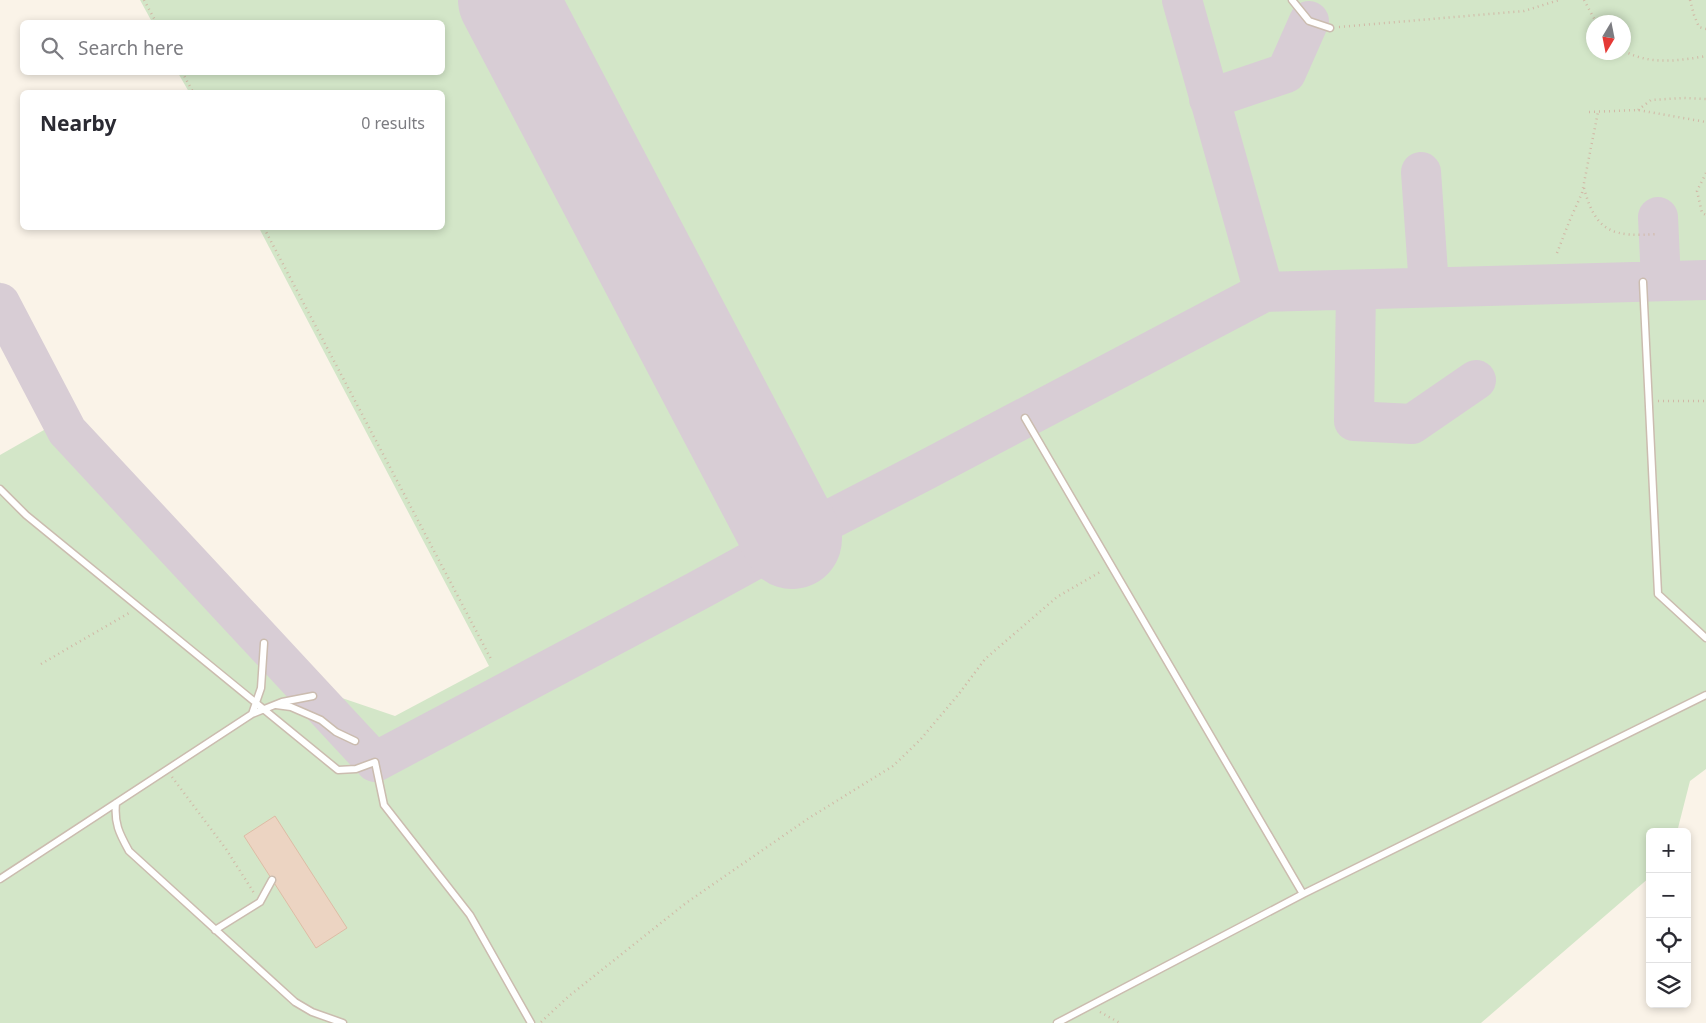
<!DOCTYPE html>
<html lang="en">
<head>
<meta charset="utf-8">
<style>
	:root { --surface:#fff; --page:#f7f7f7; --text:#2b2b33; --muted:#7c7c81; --line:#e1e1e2 }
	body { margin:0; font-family:"Noto Sans",sans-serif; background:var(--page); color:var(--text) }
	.controls { position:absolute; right:15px; bottom:15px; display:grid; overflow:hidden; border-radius:8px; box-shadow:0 2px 8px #0003 }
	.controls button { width:45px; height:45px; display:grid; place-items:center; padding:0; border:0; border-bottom:1px solid var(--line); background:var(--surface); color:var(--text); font:25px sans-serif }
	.compass { position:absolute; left:1586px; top:15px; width:45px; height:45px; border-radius:50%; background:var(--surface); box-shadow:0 2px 8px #0003; rotate:190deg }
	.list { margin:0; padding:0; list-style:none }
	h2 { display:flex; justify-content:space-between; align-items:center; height:65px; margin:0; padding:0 20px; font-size:21px }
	h2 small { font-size:16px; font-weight:400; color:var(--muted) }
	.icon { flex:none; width:28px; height:28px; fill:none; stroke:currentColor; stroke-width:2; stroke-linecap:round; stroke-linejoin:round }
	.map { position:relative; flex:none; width:1706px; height:1023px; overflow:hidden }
	.search { position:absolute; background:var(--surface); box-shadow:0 2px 8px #0003; left:20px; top:20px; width:425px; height:55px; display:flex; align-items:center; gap:12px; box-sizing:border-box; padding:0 18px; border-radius:8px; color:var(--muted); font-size:19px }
	.panel { position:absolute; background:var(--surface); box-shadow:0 2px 8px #0003; left:20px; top:90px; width:425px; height:140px; border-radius:8px }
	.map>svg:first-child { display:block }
</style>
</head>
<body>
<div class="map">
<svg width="1706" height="1023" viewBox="0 0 1706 1023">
	<rect width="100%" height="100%" fill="#faf3e8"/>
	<path fill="#d3e6c8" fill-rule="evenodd" d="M140,0H1706V769L1690,781L1677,832H1650V877L1481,1023H0V455L58,422L0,312V282L65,405L339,697L395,716L489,666L259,228H442V92H189L178,73L442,72V22H152ZM1594,22H1624V52H1594Z"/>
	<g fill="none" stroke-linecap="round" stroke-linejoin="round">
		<path stroke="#d8cdd5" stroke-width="40" d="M1182,0L1264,292
			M1209,99L1286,73L1309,21
			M1421,172L1429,287
			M1658,217L1661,281
			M1356,290L1354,421L1412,424L1476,380
			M0,303L67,431L375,762L699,590L792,539L920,473L1264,292L1706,280"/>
		<path stroke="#d8cdd5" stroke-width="100" d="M508,0L792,539"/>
	</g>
	<path fill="#ecd4c2" stroke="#ddbca5" d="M275,816L347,928L316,948L244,836Z"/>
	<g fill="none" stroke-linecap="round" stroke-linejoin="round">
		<defs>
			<path id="lane" d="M1292,0L1309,21L1330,28
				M1643,282L1658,594L1706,638
				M1025,418L1303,894
				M0,489L26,515L338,770L356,769L375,762L384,805L470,915L531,1023
				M264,643L261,688L252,714L282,702L313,696
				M276,705L291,707L321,720L336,732L355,741
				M116,803C114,823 119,833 129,851L295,1002L312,1012L343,1023
				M0,879L252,714
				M215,930L260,902L272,880
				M1057,1023L1303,894L1706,695"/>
		</defs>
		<use href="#lane" stroke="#cbbcaf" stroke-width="9"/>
		<path stroke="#d1b8a6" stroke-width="2.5" stroke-dasharray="1 4" stroke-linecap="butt" d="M144,0L156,22
			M1584,0L1596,22
			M1690,0L1694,15L1699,27L1706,29
			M1339,27L1524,11L1559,0
			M1624,51C1650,65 1678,61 1706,56
			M182,72L193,92
			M1638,110L1651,100L1683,98L1706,99
			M1589,112L1638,110L1706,122
			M1706,173L1697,191L1702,213L1706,215
			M1584,188C1596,234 1615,237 1658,234
			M264,228L492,661
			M1557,253L1569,222L1582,193L1598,112
			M1658,401H1706
			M41,664L129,613
			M172,777L226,849L254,893
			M1100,1012L1120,1023
			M541,1022L569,996L686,903L809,818L893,766L920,740L958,695L985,659L1057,597L1102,571"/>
		<use href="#lane" stroke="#fff" stroke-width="6"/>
	</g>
</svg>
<div class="controls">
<button>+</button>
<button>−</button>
<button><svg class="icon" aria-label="locate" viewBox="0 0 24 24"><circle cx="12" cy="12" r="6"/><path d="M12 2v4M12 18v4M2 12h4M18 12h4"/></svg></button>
<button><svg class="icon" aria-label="layers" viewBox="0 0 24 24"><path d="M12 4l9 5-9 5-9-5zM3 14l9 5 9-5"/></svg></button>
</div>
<svg class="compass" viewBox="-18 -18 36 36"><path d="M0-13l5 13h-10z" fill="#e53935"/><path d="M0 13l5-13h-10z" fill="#7c7c81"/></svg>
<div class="search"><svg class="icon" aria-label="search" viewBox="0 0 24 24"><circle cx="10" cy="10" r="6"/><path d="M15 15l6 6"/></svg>Search here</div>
<section class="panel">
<h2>Nearby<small>0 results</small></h2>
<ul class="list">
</ul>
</section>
</div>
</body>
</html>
